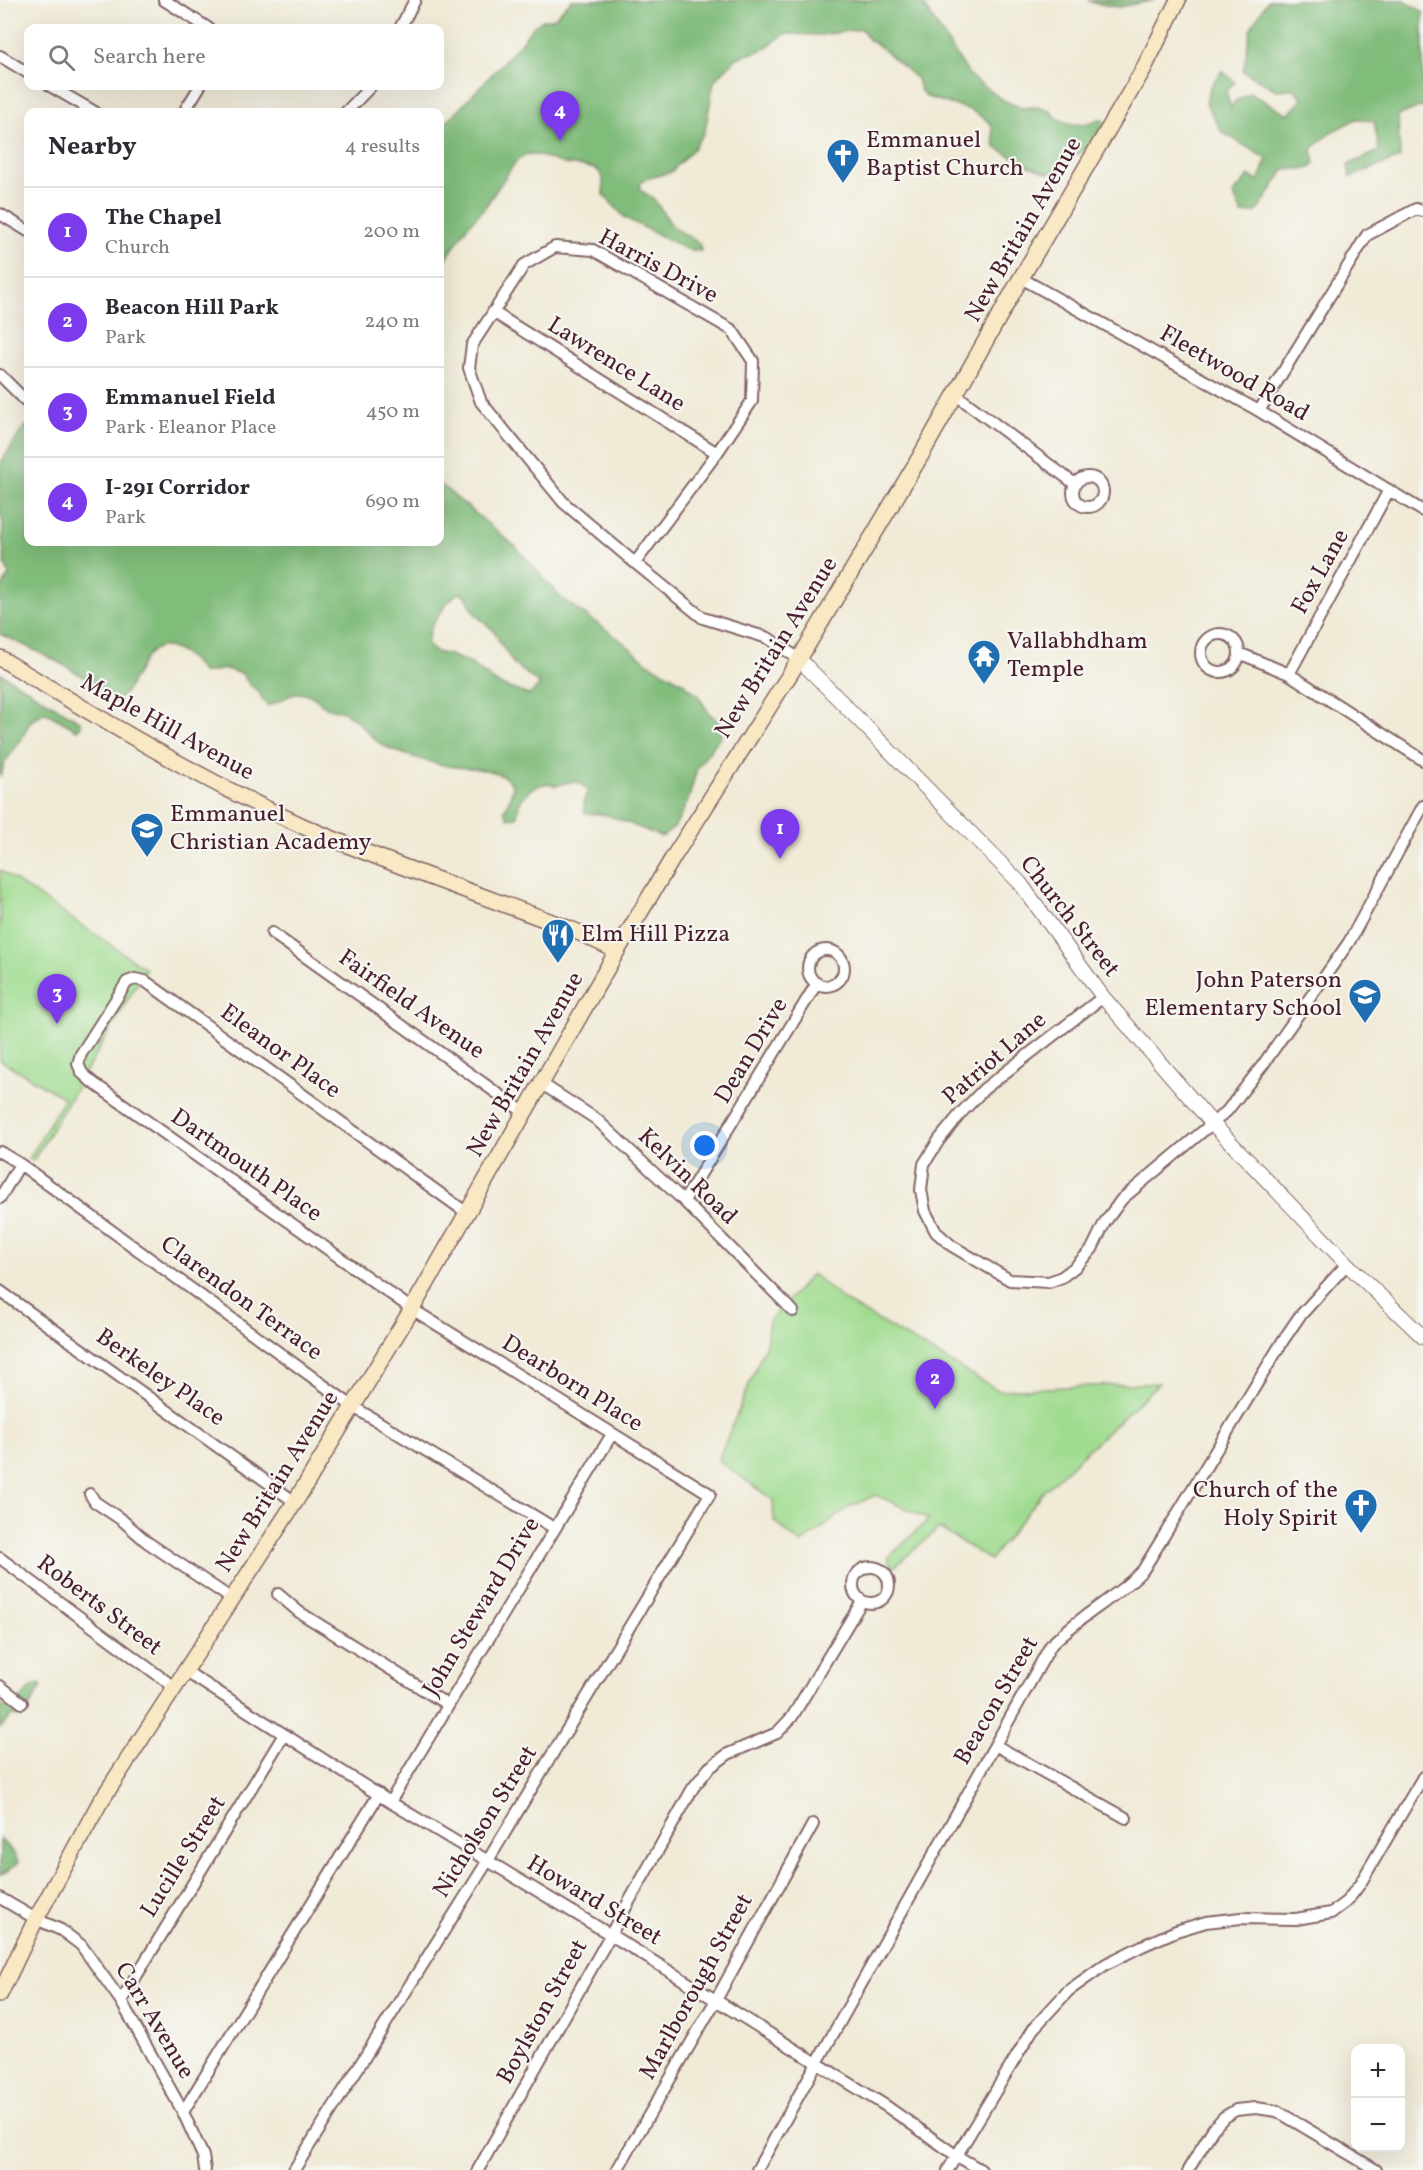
<!DOCTYPE html>
<html lang="en">
<head>
<meta charset="utf-8">
<style>
	:root { --surface:#fff; --page:#f2f2f3; --text:#2b2b33; --muted:#7c7c81; --line:#e1e1e2; --accent:#7c3aed }
	body { margin:0; font-family:Vollkorn,serif; background:var(--page); color:var(--text) }
	.controls { position:absolute; right:18px; bottom:18px; display:grid; overflow:hidden; border-radius:12px; box-shadow:0 6px 24px #0002 }
	.controls button { width:54px; height:54px; display:grid; place-items:center; padding:0; border:0; border-bottom:2px solid var(--line); background:var(--surface); color:var(--text); font:30px sans-serif }
	.you { position:absolute; left:705px; top:1146px; width:21px; height:21px; margin:-15px; border:4px solid #fff; border-radius:50%; background:#1a73e8; box-shadow:0 0 0 9px #1a73e833 }
	.badge { display:grid; place-items:center; width:39px; height:39px; border-radius:50%; background:var(--accent); color:#fff; font-size:20px; font-weight:700 }
	.pin { position:absolute; translate:-50% -50px; filter:drop-shadow(0 2px 3px #0008) }
	.pin::after { content:''; position:absolute; top:32px; width:21px; height:18px; background:inherit; clip-path:polygon(0 0,100% 0,50% 100%) }
	.list { margin:0; padding:0; list-style:none }
	h2 { display:flex; justify-content:space-between; align-items:center; height:78px; margin:0; padding:0 24px; font-size:26px }
	h2 small { font-size:20px; font-weight:400; color:var(--muted) }
	.list li { display:grid; grid-template-columns:39px 1fr auto; gap:18px; align-items:center; box-sizing:border-box; height:90px; padding:0 24px; border-top:2px solid var(--line) }
	.list b { display:block; font-size:22px; white-space:nowrap }
	.list p { margin:0; font-size:20px; white-space:nowrap; color:var(--muted) }
	.list em { font-size:20px; font-style:normal; color:var(--muted) }
	.icon { flex:none; width:33px; height:33px; fill:none; stroke:currentColor; stroke-width:2; stroke-linecap:round; stroke-linejoin:round }
	.map { position:relative; flex:none; width:1423px; height:2170px; overflow:hidden }
	.search { position:absolute; background:var(--surface); box-shadow:0 6px 24px #0002; left:24px; top:24px; width:420px; height:66px; display:flex; align-items:center; gap:15px; box-sizing:border-box; padding:0 21px; border-radius:12px; color:var(--muted); font-size:22px }
	.panel { position:absolute; background:var(--surface); box-shadow:0 6px 24px #0002; left:24px; top:108px; width:420px; height:438px; border-radius:12px }
	.map>svg:first-child { display:block }
</style>
</head>
<body>
<div class="map">
<svg width="1423" height="2170" viewBox="0 0 1423 2170">
	<rect width="100%" height="100%" fill="#f6f6f2"/>
	<filter id="ink" filterUnits="userSpaceOnUse"><feTurbulence type="fractalNoise" baseFrequency=".0167" numOctaves="2"/><feDisplacementMap in="SourceGraphic" scale="12" xChannelSelector="R" yChannelSelector="G"/><feConvolveMatrix kernelMatrix="1 2 1 2 8 2 1 2 1" color-interpolation-filters="sRGB"/></filter>
	<filter id="wash" filterUnits="userSpaceOnUse"><feTurbulence type="fractalNoise" baseFrequency=".008" numOctaves="4" result="noise"/><feDisplacementMap in="SourceGraphic" scale="24" xChannelSelector="R" yChannelSelector="G"/><feGaussianBlur stdDeviation="1.35" result="paint"/><feColorMatrix in="noise" values="0 0 0 0 0 0 0 0 0 0 0 0 0 0 0 0 0 1.4 0 .05"/><feComposite in="paint" operator="in"/></filter>
	<g filter="url(#wash)">
		<rect width="100%" height="100%" fill="#f0ead6"/>
		<path fill="#a0dc90" stroke="#757e5e" stroke-width="1.5" d="M0,870L146,969L33,1161L29,1159L64,1098L0,1060Z
			M812,1274L846,1302L998,1390L1159,1383L1042,1493L990,1560L939,1528L892,1569L888,1558L929,1519L876,1495L849,1507L801,1544L774,1521L773,1500L718,1460L766,1344L769,1321Z"/>
		<path fill="#80bc7a" stroke="#656e52" stroke-width="1.5" fill-rule="evenodd" d="M572,0H920L970,76L1003,100L1021,108L1035,107L1048,109L1058,119L1070,124H1088L1101,119L1105,122L1091,146L1065,162L1055,172L1047,173L1027,165L995,147L992,126L988,121L971,110L927,97L920,90L917,79L878,45L869,40L862,29L821,35L785,34L762,50L737,58L714,81L705,131L693,149L671,172L646,179L640,184V190L654,199L673,227L699,243L701,251L686,249L625,218L604,195L603,180L599,171C588,165 577,166 565,164C552,161 541,154 527,154L518,160L512,167L485,207L466,228L440,269V129L513,52L534,26L543,20L554,18Z
			M1087,0H1155L1119,7L1094,3Z
			M1268,0H1405L1423,12V108L1419,107L1398,116L1400,158L1350,177L1348,165L1379,151L1374,121L1356,119L1331,132L1312,149L1315,163L1311,168L1284,170L1257,212L1242,214L1233,194L1249,176L1258,181L1267,159L1222,132L1206,103L1210,87L1222,71L1235,82L1226,91L1231,108L1235,101L1250,93L1288,114L1303,99L1294,89L1276,90L1243,71L1251,28Z
			M28,424V542H440V484L516,547L561,598L618,638L648,663L681,681L698,695L709,713L722,725L721,736L697,768L689,798L683,811L674,828L662,837L608,815L586,813L584,811V800L588,791C578,778 569,781 556,786C543,779 527,790 521,801C518,805 518,812 517,817L508,818L504,810C510,803 510,796 513,787C505,768 473,769 455,767C437,765 396,753 381,744C368,736 360,720 346,713C340,710 331,710 325,706C316,700 312,693 301,693C286,694 280,703 267,706L258,691L250,685L242,674L226,669L203,673C197,663 185,654 174,649C141,635 138,689 116,701C82,671 41,653 0,634V591L9,574L5,565L2,537L3,523L0,513V464L22,430ZM458,593L465,595L476,615L494,631L500,643L514,664L538,683L539,686L529,695L500,685L471,664L450,655L436,652L429,647L427,642L431,627L447,603Z
			M0,673L81,722V726L77,730L45,712L30,722L21,740L5,762L0,777Z
			M40,1684L42,1688C34,1696 30,1707 23,1717L12,1716L0,1728V1706C23,1709 22,1687 40,1684Z
			M0,1839L13,1852L18,1862L15,1866L0,1875Z"/>
	</g>
	<g filter="url(#ink)">
		<g fill="none" stroke-linecap="round" stroke-linejoin="round">
			<defs>
				<path id="minor" d="M164,0L208,28
					M400,28L415,0
					M0,56L28,73
					M50,86L95,112
					M184,112L200,86
					M346,112L371,86
					M0,214L28,231
					M1021,278L1259,411L1423,511
					M493,312L717,453
					M0,375L28,403
					M955,394L1075,484
					M1259,411L1367,235L1416,209L1423,211
					M1073 492a15 15 0 1 1 30 0a15 15 0 1 1-30 0Z
					M635,563L717,453L752,401L753,361L732,330L593,250L555,247L524,265L472,345L469,368L481,402L564,503L635,563L703,618L768,638L799,659
					M1201 653a19 19 0 1 1 38 0a19 19 0 1 1-38 0Z
					M1239,653L1289,674L1423,760
					M1289,674L1389,490
					M272,933L525,1113
					M808 968a18 18 0 1 1 36 0a18 18 0 1 1-36 0Z
					M1103,997L984,1089L961,1113L939,1140L924,1164L921,1190L925,1211L936,1232L952,1246L1010,1280L1049,1282L1062,1277L1075,1267L1092,1249L1105,1222L1122,1199L1227,1111L1262,1066L1349,942L1423,806
					M542,1084L596,1119L684,1201L793,1311
					M0,1152L20,1164L352,1406L554,1528
					M0,1198L20,1164
					M684,1201L817,983
					M0,1291L295,1502
					M90,1494L95,1502L122,1520L147,1542L232,1599
					M0,1558L174,1687
					M853 1585a18 18 0 1 1 36 0a18 18 0 1 1-36 0Z
					M278,1594L299,1612L448,1705
					M185,1671L390,1802L611,1935L886,2106L957,2156L981,2170
					M0,1686L22,1703
					M995,1745L1126,1818
					M390,1802L612,1434
					M0,1898L36,1919L61,1930L81,1945L121,2001L183,2112L203,2156L205,2170
					M121,2001L283,1736
					M183,2112L379,1794
					M294,2170L487,1862L710,1494L412,1309L92,1082L82,1073L78,1064L81,1054L127,982L135,979L145,981L467,1213
					M478,2170L693,1788L709,1768L728,1754L777,1733L792,1717L862,1601
					M617,2170L716,2000L813,1824
					M757,2170L1051,1645C1079,1616 1115,1599 1143,1570L1284,1339L1299,1317L1347,1264
					M948,2170L1033,2029L1068,1991L1106,1964L1142,1946L1176,1931L1206,1922L1241,1918L1296,1919L1331,1913L1347,1901L1360,1884L1423,1777
					M1188,2170L1213,2129L1224,2117L1236,2110L1256,2108L1277,2111L1376,2170"/>
				<path id="tertiary" d="M799,659L1020,883L1103,997L1212,1123L1347,1264L1423,1337"/>
				<path id="secondary" d="M0,658C99,718 199,779 305,827C395,867 489,897 580,933L617,951
					M0,1994L36,1919L99,1804L295,1502L412,1309L617,951L674,856L792,671L920,457L1021,278L1143,70L1178,0"/>
			</defs>
			<use href="#minor" stroke="#846667" stroke-width="14"/>
			<use href="#tertiary" stroke="#846667" stroke-width="16"/>
			<use href="#secondary" stroke="#846667" stroke-width="18"/>
			<use href="#minor" stroke="#fff" stroke-width="10"/>
			<use href="#tertiary" stroke="#fff" stroke-width="14"/>
			<use href="#secondary" stroke="#f8e8c3" stroke-width="15"/>
		</g>
	</g>
	<defs>
		<symbol id="church-pin" viewBox="-11 -11 22 30"><path d="M0 17L-7.5 6A9.5 9.5 0 1 1 7.5 6Z" fill="#1f6fb2" stroke="#f6f6f2"/><path d="M-1.2-6h2.4v3.5h3.3v2.4h-3.3V6h-2.4V-.1h-3.3v-2.4h3.3Z" fill="#fff"/></symbol>
		<symbol id="temple-pin" viewBox="-11 -11 22 30"><path d="M0 17L-7.5 6A9.5 9.5 0 1 1 7.5 6Z" fill="#1f6fb2" stroke="#f6f6f2"/><path d="M0-6L5-2H3V0L6.5 2.5H4V6H1.5V3h-3V6H-4V2.5H-6.5L-3 0V-2H-5Z" fill="#fff"/></symbol>
		<symbol id="school-pin" viewBox="-11 -11 22 30"><path d="M0 17L-7.5 6A9.5 9.5 0 1 1 7.5 6Z" fill="#1f6fb2" stroke="#f6f6f2"/><path d="M0-5L7-2L0 1L-7-2ZM-4 1L0 2.5L4 1V4Q0 6-4 4Z" fill="#fff"/></symbol>
		<symbol id="restaurant-pin" viewBox="-11 -11 22 30"><path d="M0 17L-7.5 6A9.5 9.5 0 1 1 7.5 6Z" fill="#1f6fb2" stroke="#f6f6f2"/><path d="M-5-6h1v4h1v-4h1v4h1v-4h1v5L-1.5 .5V6h-2V.5L-5-1ZM5-6V6H3V1.5H1.5Q1.5-4 5-6Z" fill="#fff"/></symbol>
	</defs>
	<g fill-rule="evenodd">
		<use href="#church-pin" x="824" y="136" width="38" height="52"/>
		<use href="#temple-pin" x="965" y="637" width="38" height="52"/>
		<use href="#school-pin" x="128" y="810" width="38" height="52"/>
		<use href="#restaurant-pin" x="539" y="916" width="38" height="52"/>
		<use href="#school-pin" x="1346" y="976" width="38" height="52"/>
		<use href="#church-pin" x="1342" y="1486" width="38" height="52"/>
	</g>
	<g text-anchor="middle" dominant-baseline="central" stroke-width="4.5" stroke-linejoin="round" paint-order="stroke">
		<g font-size="24" fill="#4a1f2b" stroke="#f6f6f2" text-anchor="start">
			<text x="866" y="141">Emmanuel<tspan x="866" dy="28">Baptist Church</tspan></text>
			<text x="1007" y="642">Vallabhdham<tspan x="1007" dy="28">Temple</tspan></text>
			<text x="170" y="815">Emmanuel<tspan x="170" dy="28">Christian Academy</tspan></text>
			<text x="581" y="935">Elm Hill Pizza</text>
			<text x="1342" y="981" text-anchor="end">John Paterson<tspan x="1342" dy="28">Elementary School</tspan></text>
			<text x="1338" y="1491" text-anchor="end">Church of the<tspan x="1338" dy="28">Holy Spirit</tspan></text>
		</g>
		<g font-size="24" fill="#4a1f2b" stroke="#f6f6f2">
			<text transform="translate(1024 230) rotate(-60)">New Britain Avenue</text>
			<text transform="translate(658 267) rotate(28)">Harris Drive</text>
			<text transform="translate(616 365) rotate(32)">Lawrence Lane</text>
			<text transform="translate(1234 374) rotate(30)">Fleetwood Road</text>
			<text transform="translate(1321 572) rotate(-61)">Fox Lane</text>
			<text transform="translate(777 648) rotate(-58)">New Britain Avenue</text>
			<text transform="translate(167 728) rotate(29)">Maple Hill Avenue</text>
			<text transform="translate(1069 917) rotate(52)">Church Street</text>
			<text transform="translate(411 1005) rotate(35)">Fairfield Avenue</text>
			<text transform="translate(752 1051) rotate(-59)">Dean Drive</text>
			<text transform="translate(280 1052) rotate(36)">Eleanor Place</text>
			<text transform="translate(995 1059) rotate(-41)">Patriot Lane</text>
			<text transform="translate(526 1065) rotate(-60)">New Britain Avenue</text>
			<text transform="translate(246 1166) rotate(35)">Dartmouth Place</text>
			<text transform="translate(687 1177) rotate(44)">Kelvin Road</text>
			<text transform="translate(241 1299) rotate(36)">Clarendon Terrace</text>
			<text transform="translate(160 1378) rotate(35)">Berkeley Place</text>
			<text transform="translate(572 1384) rotate(32)">Dearborn Place</text>
			<text transform="translate(278 1482) rotate(-58)">New Britain Avenue</text>
			<text transform="translate(99 1606) rotate(37)">Roberts Street</text>
			<text transform="translate(482 1607) rotate(-59)">John Steward Drive</text>
			<text transform="translate(997 1701) rotate(-60)">Beacon Street</text>
			<text transform="translate(486 1822) rotate(-58)">Nicholson Street</text>
			<text transform="translate(184 1857) rotate(-58)">Lucille Street</text>
			<text transform="translate(594 1901) rotate(31)">Howard Street</text>
			<text transform="translate(697 1987) rotate(-61)">Marlborough Street</text>
			<text transform="translate(543 2012) rotate(-61)">Boylston Street</text>
			<text transform="translate(154 2021) rotate(59)">Carr Avenue</text>
		</g>
	</g>
</svg>
<div class="controls">
<button>+</button>
<button>−</button>
</div>
<div class="you"></div>
<div class="pin badge" style="left:780px;top:859px">1</div>
<div class="pin badge" style="left:935px;top:1409px">2</div>
<div class="pin badge" style="left:57px;top:1024px">3</div>
<div class="pin badge" style="left:560px;top:141px">4</div>
<div class="search"><svg class="icon" aria-label="search" viewBox="0 0 24 24"><circle cx="10" cy="10" r="6"/><path d="M15 15l6 6"/></svg>Search here</div>
<section class="panel">
<h2>Nearby<small>4 results</small></h2>
<ul class="list">
<li><span class="badge">1</span><div><b>The Chapel</b><p>Church</p></div><em>200 m</em></li>
<li><span class="badge">2</span><div><b>Beacon Hill Park</b><p>Park</p></div><em>240 m</em></li>
<li><span class="badge">3</span><div><b>Emmanuel Field</b><p>Park · Eleanor Place</p></div><em>450 m</em></li>
<li><span class="badge">4</span><div><b>I-291 Corridor</b><p>Park</p></div><em>690 m</em></li>
</ul>
</section>
</div>
</body>
</html>
